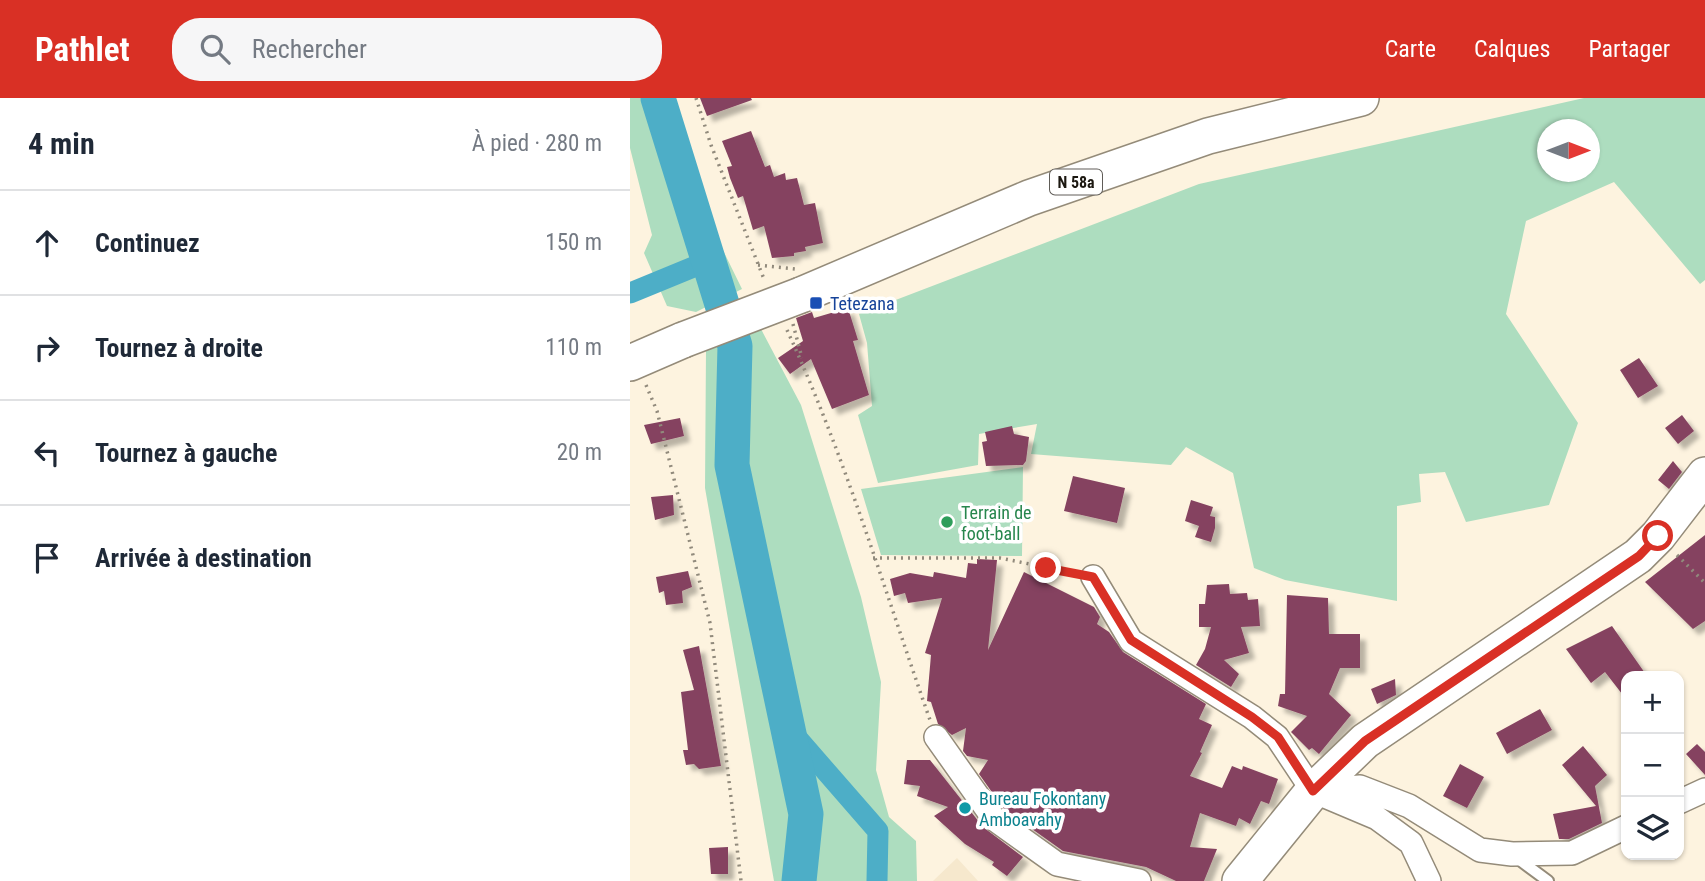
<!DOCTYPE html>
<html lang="fr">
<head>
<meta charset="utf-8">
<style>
	:root { --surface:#fff; --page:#f6f6f7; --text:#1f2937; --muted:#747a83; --line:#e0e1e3; --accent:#d93025 }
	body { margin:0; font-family:"Roboto Condensed",sans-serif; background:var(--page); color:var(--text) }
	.controls { position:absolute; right:21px; bottom:21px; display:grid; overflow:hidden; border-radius:14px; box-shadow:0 2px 5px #0004 }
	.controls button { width:63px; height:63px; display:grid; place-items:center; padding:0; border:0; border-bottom:2px solid var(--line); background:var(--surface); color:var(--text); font:35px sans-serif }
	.compass { position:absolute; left:907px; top:21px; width:63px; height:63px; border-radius:50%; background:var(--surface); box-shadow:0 2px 5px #0004; rotate:90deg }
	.stop { position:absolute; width:21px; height:21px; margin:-16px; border:5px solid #d93025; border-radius:50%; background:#fff }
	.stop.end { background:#d93025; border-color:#fff; box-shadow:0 2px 7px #0008 }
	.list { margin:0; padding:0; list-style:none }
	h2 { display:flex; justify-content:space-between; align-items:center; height:91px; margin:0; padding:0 28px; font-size:30px }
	h2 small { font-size:23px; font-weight:400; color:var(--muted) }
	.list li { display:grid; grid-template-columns:46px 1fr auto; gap:21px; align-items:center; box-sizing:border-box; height:105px; padding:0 28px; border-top:2px solid var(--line) }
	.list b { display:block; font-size:26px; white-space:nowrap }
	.list em { font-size:23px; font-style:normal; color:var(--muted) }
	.icon { flex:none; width:38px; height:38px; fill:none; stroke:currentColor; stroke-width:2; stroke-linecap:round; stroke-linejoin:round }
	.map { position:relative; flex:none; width:1075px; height:783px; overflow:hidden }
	header { display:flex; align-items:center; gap:42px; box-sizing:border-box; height:98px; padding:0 35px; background:var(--accent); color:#fff }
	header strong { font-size:33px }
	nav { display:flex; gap:38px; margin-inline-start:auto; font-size:24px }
	.search { width:490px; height:63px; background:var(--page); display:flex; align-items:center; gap:18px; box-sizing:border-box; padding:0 24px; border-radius:28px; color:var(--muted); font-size:26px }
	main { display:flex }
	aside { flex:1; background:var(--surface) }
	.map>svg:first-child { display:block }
</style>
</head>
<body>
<header>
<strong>Pathlet</strong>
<div class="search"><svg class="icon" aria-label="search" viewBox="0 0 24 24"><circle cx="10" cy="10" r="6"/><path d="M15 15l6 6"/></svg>Rechercher</div>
<nav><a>Carte</a><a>Calques</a><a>Partager</a></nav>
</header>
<main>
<aside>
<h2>4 min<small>À pied · 280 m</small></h2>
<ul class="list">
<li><svg class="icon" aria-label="ahead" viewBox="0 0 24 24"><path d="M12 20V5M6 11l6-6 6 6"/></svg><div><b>Continuez</b></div><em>150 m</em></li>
<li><svg class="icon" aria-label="right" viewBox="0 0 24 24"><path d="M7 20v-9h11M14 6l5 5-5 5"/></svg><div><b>Tournez à droite</b></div><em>110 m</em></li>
<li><svg class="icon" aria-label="left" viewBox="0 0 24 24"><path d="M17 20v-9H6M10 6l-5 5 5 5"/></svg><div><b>Tournez à gauche</b></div><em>20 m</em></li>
<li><svg class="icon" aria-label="arrive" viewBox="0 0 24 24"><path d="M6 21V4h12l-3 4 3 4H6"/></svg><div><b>Arrivée à destination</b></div></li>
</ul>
</aside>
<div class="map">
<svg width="1075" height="783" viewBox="0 0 1075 783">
	<defs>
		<filter id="shadow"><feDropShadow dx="6" dy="6" stdDeviation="2" flood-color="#0004"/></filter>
	</defs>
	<rect width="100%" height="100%" fill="#fdf3df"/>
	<path fill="#f6e8cd" d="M327,760L348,783H303Z"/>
	<path fill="#adddbf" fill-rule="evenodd" d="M0,0H36L88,142L112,191L66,214L37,208L14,155L22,137L0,50Z
		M954,0H1075V182L1070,186L984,84L896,123L876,216L948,325L919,407L836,424L815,374L789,376L791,404L767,408V503L655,482L624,470L603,375L556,349L541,367L401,356L407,326L349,336L348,367L248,385L228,317L242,308L237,245L229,216L569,86ZM918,32H960V74H918Z
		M131,231L171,307L231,499L251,584L246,672L259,719L286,743L287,783H144L75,390L76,252Z
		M393,369L392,458L251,457L231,391Z"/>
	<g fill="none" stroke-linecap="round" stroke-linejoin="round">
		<path stroke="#4daec7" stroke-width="21" d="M0,195L78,163
			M160,632L248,733L247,783"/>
		<path stroke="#4daec7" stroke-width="35" d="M28,0L105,248L102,367L176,716L169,783"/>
	</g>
	<path fill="#854360" filter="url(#shadow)" d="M70,0H121L122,2L77,18Z
		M121,33L135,69L140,67L144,79L155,75L156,82L167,80L174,107L185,105L193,145L175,149L176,153L164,155V158L142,160L134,128L123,132L113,98L108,100L100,80L97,69L102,68L92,43Z
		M218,210L228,242L223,243L239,297L202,311L181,261L160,276L148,260L173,243L166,220L182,214L184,220Z
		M1009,260L1028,288L1008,300L990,272Z
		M1052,317L1064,333L1048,346L1035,330Z
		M50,320L54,338L21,346L14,327Z
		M382,328L384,336L399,339L396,363L393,367L356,368L352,344L357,343L355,334Z
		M1043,363L1052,374L1039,391L1028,382Z
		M443,378L495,390L487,425L434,413Z
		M43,397L44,417L25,422L21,399Z
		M561,402L583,409L580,418L585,419V430L581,444L565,439L569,428L555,423Z
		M1075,437V523L1063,531L1015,484Z
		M347,461L367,462L358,552L394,474L464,509L470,519L467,526L479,534L493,554L576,606L569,621L582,627L570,654L572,655L560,678L592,690L602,668L612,672L613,668L648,681L639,706L631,703L620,726L609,720L606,728L570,715L560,749L587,751L574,783H546L516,769L433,753L374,711L349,676L358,662L337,658L333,653L336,630L322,637L308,626L301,604L297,603L301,557L295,555L312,500L278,505L275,495L264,498L260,481L280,475L303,479L304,474L336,480L338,465L347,466Z
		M58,473L62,489L52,493L53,505L36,507L34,493L29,495L26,479Z
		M599,486L600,496L617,495L618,502L628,501L630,528L611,529L619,555L594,562L609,576L601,589L566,567L575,551L581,529H569V506H575L577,487Z
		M657,497L698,500L699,536H730V570H710L699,596L721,617L689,656L682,650L679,652L661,634L677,618L648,608L650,596H655Z
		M982,528L1017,578H996V601L975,574L961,585L936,551Z
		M69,548L91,668L69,671L64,666L56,667L53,652H58L51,594L64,592L53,552Z
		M765,581L766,597L747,606L741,591Z
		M910,611L922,632L877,656L866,635Z
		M1067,646L1075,654V677L1056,656Z
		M953,648L977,677L965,688L972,725L939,741H929L923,716L966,708L932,667Z
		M277,662H300L353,729L393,759L377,778L362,767L364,764L335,746L304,718L318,709L287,698L290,688L274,686Z
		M830,666L854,679L837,710L813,698Z
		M98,749V776H81L79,750Z"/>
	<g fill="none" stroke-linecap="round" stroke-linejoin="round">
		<defs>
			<path id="lane" d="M887,760L918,783"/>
			<path id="street" d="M463,479L501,543L622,619L647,639L683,693L747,720L781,745L799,783
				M306,639L364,721L427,766L509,783
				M686,692L730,689L779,708L850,752L882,756L942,755L996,729
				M1049,704L1075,692"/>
			<path id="primary" d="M171,197L399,100L578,38L731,0
				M0,265L53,242
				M610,783L683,693L735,643L1008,458L1028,438L1075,377"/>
		</defs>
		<use href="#lane" stroke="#948b79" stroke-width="14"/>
		<use href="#street" stroke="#948b79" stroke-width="26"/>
		<use href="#primary" stroke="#948b79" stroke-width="38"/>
		<path stroke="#918a7c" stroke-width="3.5" stroke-dasharray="2 5" stroke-linecap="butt" d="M66,0L81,47L134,181
			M128,167L165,171
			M163,226L172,260
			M157,232C215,358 254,491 300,622
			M16,287L27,313L80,525L111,783
			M1047,457L1075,485
			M243,460H370L444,475"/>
		<use href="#lane" stroke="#fff" stroke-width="10"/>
		<use href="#street" stroke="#fff" stroke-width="23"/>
		<use href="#primary" stroke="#fff" stroke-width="35"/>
		<defs>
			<path id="primary-bridge" d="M53,242L171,197"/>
		</defs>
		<use href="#primary-bridge" stroke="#948b79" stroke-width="38" stroke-linecap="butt"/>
		<use href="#primary-bridge" stroke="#fff" stroke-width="35"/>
	</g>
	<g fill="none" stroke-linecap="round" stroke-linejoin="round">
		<path stroke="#d93025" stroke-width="9" d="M416,470L463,479L501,542L622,619L648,639L683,693L735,643L1009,458L1028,438"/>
	</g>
	<rect fill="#1a4fb4" stroke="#fff" stroke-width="2.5" x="179" y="198" width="14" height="14" rx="3.5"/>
	<circle fill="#2e9e5b" stroke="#fff" stroke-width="2.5" cx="317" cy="424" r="7"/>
	<circle fill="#0f9aa8" stroke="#fff" stroke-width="2.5" cx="335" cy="710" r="7"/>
	<g text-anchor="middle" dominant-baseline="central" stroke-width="7" stroke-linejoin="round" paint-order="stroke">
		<rect fill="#fff" stroke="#605d58" stroke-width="2" x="420" y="71.5" width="52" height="25" rx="5"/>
		<g font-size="16" font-weight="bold" fill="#1c1811">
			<text x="446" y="84">N 58a</text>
		</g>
		<g font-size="18" fill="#164399" stroke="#fff" text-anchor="start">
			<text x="200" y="205">Tetezana</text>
		</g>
		<g font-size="18" fill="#27864d" stroke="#fff" text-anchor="start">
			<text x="331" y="414">Terrain de<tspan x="331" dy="21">foot-ball</tspan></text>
		</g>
		<g font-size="18" fill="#0d838f" stroke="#fff" text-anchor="start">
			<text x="349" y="700">Bureau Fokontany<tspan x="349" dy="21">Amboavahy</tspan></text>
		</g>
	</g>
</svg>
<div class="controls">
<button>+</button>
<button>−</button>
<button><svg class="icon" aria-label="layers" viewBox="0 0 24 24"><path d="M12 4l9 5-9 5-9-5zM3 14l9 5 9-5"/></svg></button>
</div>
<svg class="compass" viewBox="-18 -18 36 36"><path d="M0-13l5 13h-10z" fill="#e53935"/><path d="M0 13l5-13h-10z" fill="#747a83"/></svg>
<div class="stop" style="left:1028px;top:438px"></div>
<div class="stop end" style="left:416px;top:470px"></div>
</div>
</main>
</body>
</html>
